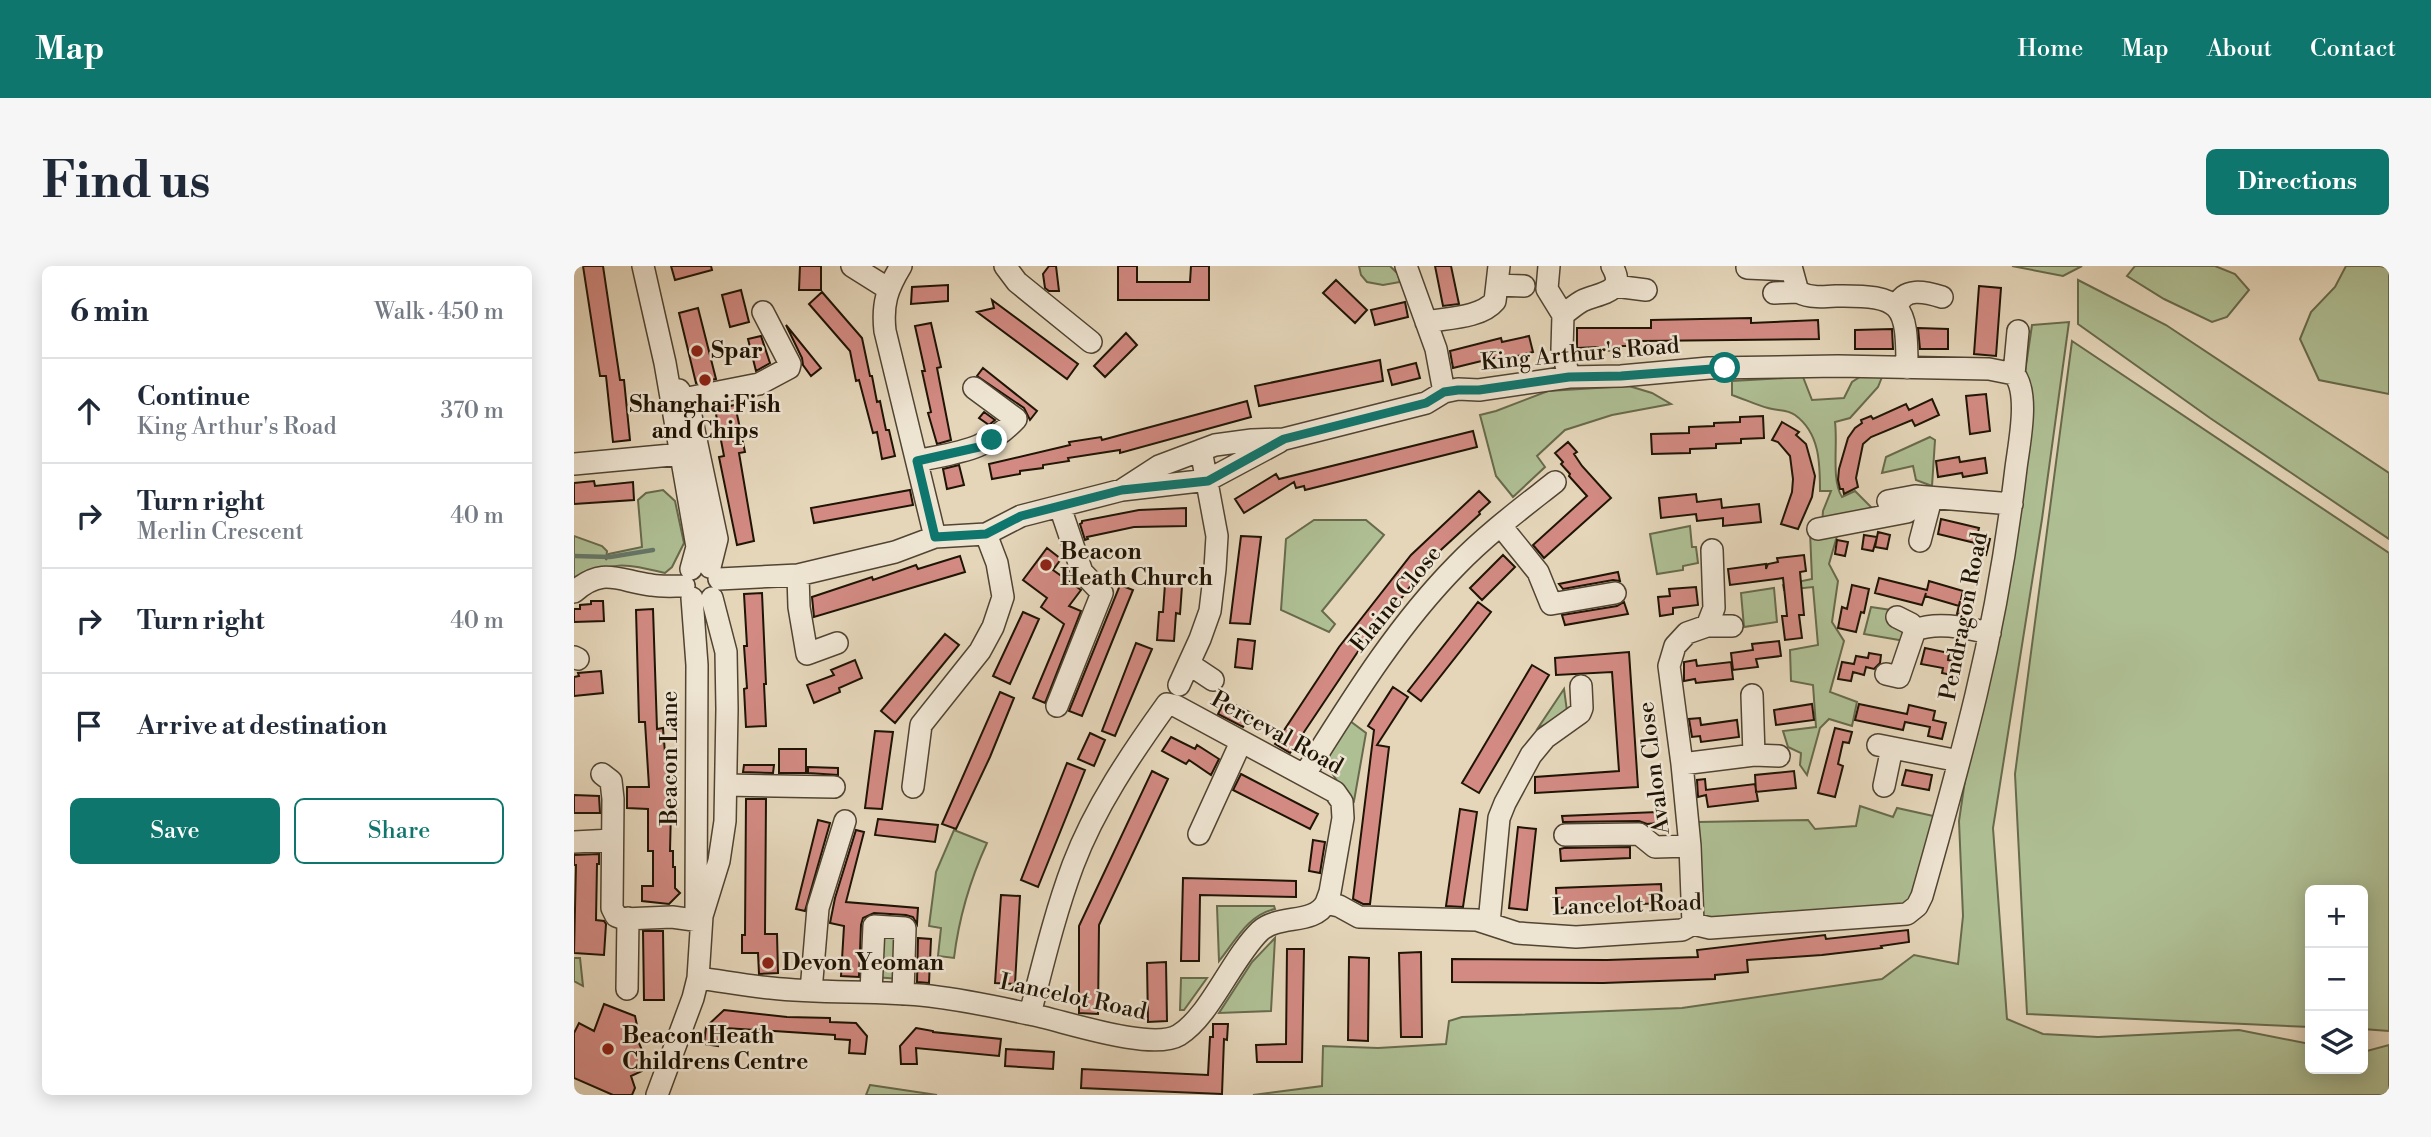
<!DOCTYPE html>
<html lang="en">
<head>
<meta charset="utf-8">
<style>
	:root { --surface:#fff; --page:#f6f6f7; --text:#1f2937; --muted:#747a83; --line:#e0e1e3; --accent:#0f766e }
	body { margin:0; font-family:"Libre Bodoni",serif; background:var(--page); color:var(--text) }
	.controls { position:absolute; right:21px; bottom:21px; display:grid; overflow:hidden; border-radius:10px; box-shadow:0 4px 18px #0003 }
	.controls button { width:63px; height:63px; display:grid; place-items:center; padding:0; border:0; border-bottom:2px solid var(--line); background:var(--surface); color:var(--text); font:35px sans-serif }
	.stop { position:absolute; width:21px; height:21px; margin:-16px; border:5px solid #0f766e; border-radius:50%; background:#fff }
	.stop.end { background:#0f766e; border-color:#fff; box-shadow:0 2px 7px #0008 }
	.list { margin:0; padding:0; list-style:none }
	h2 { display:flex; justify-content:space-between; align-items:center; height:91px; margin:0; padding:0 28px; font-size:30px }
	h2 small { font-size:23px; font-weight:400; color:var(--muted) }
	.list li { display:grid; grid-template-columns:46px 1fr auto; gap:21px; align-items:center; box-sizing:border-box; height:105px; padding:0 28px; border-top:2px solid var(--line) }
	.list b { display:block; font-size:26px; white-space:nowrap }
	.list p { margin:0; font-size:23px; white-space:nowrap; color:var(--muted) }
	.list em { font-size:23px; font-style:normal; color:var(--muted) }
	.actions { display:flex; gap:14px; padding:21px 28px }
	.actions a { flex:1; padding:16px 0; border:2px solid var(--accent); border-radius:10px; text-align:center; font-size:24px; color:var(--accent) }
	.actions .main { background:var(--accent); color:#fff }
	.icon { flex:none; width:38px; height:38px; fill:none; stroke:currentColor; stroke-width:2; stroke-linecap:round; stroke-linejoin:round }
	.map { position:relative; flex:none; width:1815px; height:829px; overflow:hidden; border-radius:10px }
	header { display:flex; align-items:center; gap:42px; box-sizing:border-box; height:98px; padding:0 35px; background:var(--accent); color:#fff }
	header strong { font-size:33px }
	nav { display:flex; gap:38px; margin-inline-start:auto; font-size:24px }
	.intro { display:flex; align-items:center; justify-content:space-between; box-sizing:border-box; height:168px; padding:0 42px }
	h1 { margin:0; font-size:49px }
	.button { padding:18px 32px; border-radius:10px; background:var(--accent); color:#fff; font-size:24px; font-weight:700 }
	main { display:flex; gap:42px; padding:0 42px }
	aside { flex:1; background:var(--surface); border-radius:10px; box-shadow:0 4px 18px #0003 }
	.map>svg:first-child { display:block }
</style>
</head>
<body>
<header>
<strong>Map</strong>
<nav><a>Home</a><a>Map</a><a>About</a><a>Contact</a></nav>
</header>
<div class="intro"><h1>Find us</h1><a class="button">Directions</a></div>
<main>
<aside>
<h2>6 min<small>Walk · 450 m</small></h2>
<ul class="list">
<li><svg class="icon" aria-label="ahead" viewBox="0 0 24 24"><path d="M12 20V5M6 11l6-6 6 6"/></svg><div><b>Continue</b><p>King Arthur's Road</p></div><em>370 m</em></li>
<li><svg class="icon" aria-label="right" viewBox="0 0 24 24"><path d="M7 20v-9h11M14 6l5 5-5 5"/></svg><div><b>Turn right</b><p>Merlin Crescent</p></div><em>40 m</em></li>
<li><svg class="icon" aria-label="right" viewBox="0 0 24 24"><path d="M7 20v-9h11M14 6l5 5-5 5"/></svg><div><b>Turn right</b></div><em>40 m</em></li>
<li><svg class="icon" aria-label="arrive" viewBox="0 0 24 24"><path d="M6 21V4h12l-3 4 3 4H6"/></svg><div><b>Arrive at destination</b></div></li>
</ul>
<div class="actions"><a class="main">Save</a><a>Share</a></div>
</aside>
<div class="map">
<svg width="1815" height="829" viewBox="0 0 1815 829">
	<rect width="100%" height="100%" fill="#e5d6ba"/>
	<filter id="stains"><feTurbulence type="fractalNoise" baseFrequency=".00286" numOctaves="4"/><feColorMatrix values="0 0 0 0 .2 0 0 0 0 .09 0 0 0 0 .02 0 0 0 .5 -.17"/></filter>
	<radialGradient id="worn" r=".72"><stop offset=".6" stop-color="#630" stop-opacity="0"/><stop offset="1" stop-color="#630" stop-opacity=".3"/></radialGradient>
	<path fill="#afbf94" stroke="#676a4c" stroke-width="2" d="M785,0H816L824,8L826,16L809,19L793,16L787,9Z
		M1438,0H1508L1489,10Z
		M1561,0H1641L1661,8L1675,24L1653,51L1638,56L1590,33L1553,10Z
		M1772,0H1806L1815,2V128L1745,114L1726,73L1737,46L1761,21Z
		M1504,14L1592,59L1815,207V273L1636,152L1504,58Z
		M1495,56L1468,253L1419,562L1433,753L1469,768L1524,771L1665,764L1736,778V803H1789V786L1815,779V826L1809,829H679L748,820L749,780L804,782L872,778L875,755L888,751L1108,742L1308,713L1340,689L1384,698L1389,650L1385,555L1458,59Z
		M1498,75L1815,287V765L1789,763V624H1736V761L1453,748L1441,508Z
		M1292,107L1308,111L1304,121L1276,152L1261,156C1264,178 1257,214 1268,231L1281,225L1299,243L1248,259L1249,245L1257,225H1246C1246,198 1246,167 1221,149C1213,143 1203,145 1194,142C1182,139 1170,133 1158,129V115L1229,111L1238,134L1270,132L1278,116Z
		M1055,120L1078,127L1097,138L1038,149L991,164L963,190L971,201L939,231L922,210L906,149L922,145L974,125Z
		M1356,171L1361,174L1358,220L1342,214L1339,200L1308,207L1312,191Z
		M89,224L101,235L110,277L98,301L91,307C50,297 39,295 0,314V270L28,280L33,285L32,294L35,288L68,281L64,234L72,227Z
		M740,254H792L810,269L748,345L761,358L755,366L707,344L712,273Z
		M1116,260L1118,281H1122L1124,297L1109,300V304L1083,308L1076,268Z
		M1265,263L1255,298L1264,315L1258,356L1270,375L1256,426L1283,436L1278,460L1255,453L1246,462L1233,509L1226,499L1227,487L1214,481L1209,465L1242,461L1239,419L1217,415L1216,384L1244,379L1239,321L1210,324L1209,319L1238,313L1236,266Z
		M1200,322L1203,356L1170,361L1167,327Z
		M1297,341L1317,344L1331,367V375L1290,368Z
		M990,423L993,445L991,450L964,462Z
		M776,455L792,467L780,535C747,497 747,497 776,455Z
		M1286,540L1319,551L1323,542L1364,551L1340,639L1125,656L1124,556L1234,554L1241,563L1282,560Z
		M380,564L413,577C396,614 385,651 380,692L364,690L367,662L355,660L362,606Z
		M643,640H700L701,643C673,649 661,676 645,695Z
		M303,662L329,664L326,713L300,711Z
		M701,672L697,745L645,747L678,696Z
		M0,692H6L9,720L0,715Z
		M607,712H633L610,744H606Z
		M296,819L363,829H292Z"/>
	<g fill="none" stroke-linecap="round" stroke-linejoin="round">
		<path stroke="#667769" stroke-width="4.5" d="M0,290L36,291L79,284"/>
	</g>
	<path fill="#d28a82" stroke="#1f1405" stroke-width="2" d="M9,0H29L46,114H50L56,174L39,176L32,110H26Z
		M97,0H137L138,4L101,14Z
		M226,0H247V24H225Z
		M475,0H482L485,25H475L471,22L469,8Z
		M544,0H563V16H616L617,0H635V34H544Z
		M861,0H877L885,38L869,40Z
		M762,14L793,44L781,57L749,27Z
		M374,19V35L337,38L338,21Z
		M1405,20L1427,22L1422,90L1400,88Z
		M167,24L175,56L156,61L148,29Z
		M248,26L288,72L296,110H298L303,136L306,135L312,164H315L321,190L308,193L303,166L299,167L285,114L282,115L276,85L235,38Z
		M418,34L504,98L493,113L403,46L420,42Z
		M831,36L834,51L801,59L797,44Z
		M124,42L142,113L122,117L105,47Z
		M1177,52V57L1244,54L1245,73L1067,75V80H1046V84L1024,85V81L1003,82V62H1077V54Z
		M357,57L367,101L363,102L377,174L363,178L354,147L357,146L348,105H351L341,60Z
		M212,59L247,102L237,110L229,99L228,92Z
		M1344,62L1374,63V83H1346Z
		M1318,63L1319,83H1281V64Z
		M552,67L563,79L531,111L520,100Z
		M187,70L196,97L182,105L174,73Z
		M955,70L959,86L929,94L928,90L879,102L876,85L927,72L928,76Z
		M806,94L809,115L685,140L681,120Z
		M842,97L846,112L818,119L814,104Z
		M409,102L463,145L456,154L450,142L403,110Z
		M1412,128L1416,165L1396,168L1392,130Z
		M1358,133L1365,149L1341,160L1338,154L1297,171L1289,178L1282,212L1284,221L1270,228L1269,223H1266L1264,214L1265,203L1274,172L1281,162L1288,157L1287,154L1297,150L1299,153L1332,138L1335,144Z
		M673,135L677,151L546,187V184L494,192L495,195L469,199V202L446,205V208L418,213L415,198L496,179L495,176L527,171L528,174Z
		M161,139L171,186L165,187L180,275L163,279L145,191L150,190L141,143Z
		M410,146L421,154L415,159L405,152Z
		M1189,150L1190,172L1167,173V177L1142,178V182L1116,183V187L1078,188L1077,168L1115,167V161L1140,160V157L1166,156V151Z
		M1208,156L1225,166L1222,169L1232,178L1241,210L1238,231L1224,263L1207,258L1218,226L1219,213L1216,190L1204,176L1198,174Z
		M899,165L903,181L731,224L730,220L722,222L720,216L670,247L661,233L702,208L705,213Z
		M994,176L1003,186L1000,188L1008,200L1037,232L970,292L959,279L1013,230L995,210L996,208L987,198L989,196L981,187Z
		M1385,191L1386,196L1411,192L1413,207L1389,211L1388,207L1364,211L1362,195Z
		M385,199L390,219L373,223L369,203Z
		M20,215L21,220L59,216L60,234L0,238V217Z
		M336,224L339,239L240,257L237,242Z
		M905,225L916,236L905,246L906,248L857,293L789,383L787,381L716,487L701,478L765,381L837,289Z
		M1122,228L1123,236L1147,233L1148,242L1185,238L1187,256L1149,260V252L1123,255L1122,248L1087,252L1085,232Z
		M612,242V260L560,261L513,271L514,273L511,274L506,258L508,257V255L565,244Z
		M1367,253L1405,262L1403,270L1416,273L1412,289L1399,286L1402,273L1401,277L1364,268Z
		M1304,266L1316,269L1313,283L1301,281Z
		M1290,269L1303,271L1299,285L1288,283Z
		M667,270L687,271L676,358L656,357Z
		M1263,274L1274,276L1271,290L1261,288Z
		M473,282L487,293L479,304L507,324L495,340L507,345L471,437L459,432L490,358L467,341L473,332L449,314Z
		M929,289L941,301L908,334L896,322Z
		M1230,289L1232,305L1226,306L1230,349H1225L1228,372L1211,374L1208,350H1213L1209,312L1156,319L1154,303L1192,298V303L1194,298L1204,296L1203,292Z
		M386,290L391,306L240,351L238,331L298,311L299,314L342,299L344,303Z
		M1044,306L1046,315L1039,314L989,323L985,318Z
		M1305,312L1353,324L1355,315L1389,325L1387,333L1400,336L1396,350L1383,348L1386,335L1385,340L1351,330L1352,327L1348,339L1301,327Z
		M591,318L608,320L606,348L602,347L600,375L583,374L585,346H589Z
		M546,319L559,324L508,450L495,445Z
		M1278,319L1295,323L1290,347L1287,346L1282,366L1264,362L1268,341L1273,343Z
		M1122,321L1124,339L1099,342V348L1086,350L1084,331L1096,330L1095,323Z
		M188,327L192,418H190L192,460L172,461L170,423L173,422L170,380H173L170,328Z
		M17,335H29L30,355L0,356V343H6V339L17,338Z
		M904,336L917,346L847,435L834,425Z
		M1050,336L1054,348L991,359L988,349L1043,340Z
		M79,343L83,463L89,462L91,487H97L98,521H102V543H97L96,585H99V601H101V622L106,627L95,638L68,635V620H79V585H74V543L53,542V521H75L71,456H65L62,344Z
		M449,346L465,353L436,418L419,410Z
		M371,368L385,379L321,457L307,445Z
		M664,373L681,375L678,403L661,401Z
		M1205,375L1207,390L1182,393L1184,401L1159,404L1157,387L1179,384L1178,378Z
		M562,377L578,383L541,470L528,465Z
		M1351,382L1375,387L1374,394L1384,396L1382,410L1368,407L1369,402L1347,398Z
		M1055,386L1064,521L961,527V511L1045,505L1038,406L982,409L981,392Z
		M1295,387L1307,389L1306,397L1300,403L1292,401L1290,409L1279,406L1277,415L1264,413L1268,396L1280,398L1282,390L1294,392Z
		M281,394L288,412L265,422L266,426L240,437L233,419L260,409L257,404Z
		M1122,394L1123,400L1157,396L1159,413L1122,417L1121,413L1110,415V396Z
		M958,399L975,409L905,527L888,517Z
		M27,405L29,427L0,430V411L5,410L4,407Z
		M819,421L834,431L803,479L815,481L796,638H789L779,633L800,464L794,460Z
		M426,426L440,432L416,491L382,563L368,558Z
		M651,434L677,447L669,461L644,448Z
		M1238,438L1240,454L1202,459L1200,444Z
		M1285,438L1333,448L1335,439L1361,445L1359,454L1372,457L1368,473L1354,470L1356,461L1331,456L1329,464L1281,454Z
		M1126,452L1127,459L1163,454L1165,471L1127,476L1126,470L1118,471L1115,453Z
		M1261,462L1278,466L1275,477L1269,476L1264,498L1269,500L1261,531L1244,527Z
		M301,465L319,466L308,543L291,542Z
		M516,467L531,474L520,500L504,493Z
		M597,471L621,483L623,479L645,493L637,509L615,494L612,498L588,485Z
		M205,483H232V507H205Z
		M493,497L511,504L464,621L447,614Z
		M170,499H200L199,507L169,506Z
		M234,501L264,502V509L234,507Z
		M1332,504L1358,509L1355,524L1328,519Z
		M578,505L594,513L525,659L524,748L505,747V660Z
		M1220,505L1222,522L1182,526L1181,509Z
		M667,508L744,548L736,563L659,524Z
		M1131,513L1132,524L1181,518L1184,535L1134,541L1132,529L1124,531L1123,514Z
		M0,529L25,530L26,547H0Z
		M172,533H192L191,668H203L204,707L185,708L184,687H168V669H171Z
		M886,543L903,546L889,641L872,640Z
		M1083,546L1084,557L1073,558L1065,555L989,556L988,550Z
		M304,553L364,559L361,576L301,569Z
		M244,554L256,557L231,645L222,643Z
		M944,561L962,563L953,644L935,642Z
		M282,564L290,566L272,636L344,642L343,658L339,651L332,649L300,647L289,652L287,659L285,711L267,710L270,660L256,657L261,632Z
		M739,574L751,576L746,607L735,605Z
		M1056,581V592L987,595L986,583L990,582Z
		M25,588V598H23L22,654L30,655L32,658L30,689L0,687L2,599H0V589Z
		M609,612L722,615V631L626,629L625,695H607Z
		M1087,618L1088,637L983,642L982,622Z
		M427,629L446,630L441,718L421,717Z
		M1334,664L1335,676L1307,680L1308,682L1248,689L1173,694L1174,706L1141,709V713L1029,717L878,716V693L1033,694L1124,691L1123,684L1251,669L1252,673Z
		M69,665H89L90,734H70Z
		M344,672L357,673L355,717L343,716Z
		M713,683H730L728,796H683L682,779L712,778Z
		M847,686L848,771H827L825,687Z
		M775,691L795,692L794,775L774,774Z
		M592,696L593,755L574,756L573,697Z
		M30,738L61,750L64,764L62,770L73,796L68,805L57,810L61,822L58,829H39L0,812V767L5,757L20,765Z
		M150,744L213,751L256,752V756L282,757L293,770L291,788L275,787L276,774L261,773V769L151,762L145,769L144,780L130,778L132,761Z
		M639,758H654L653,774L650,773L648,828L507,822L508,803L634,809L636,771H639Z
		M342,762L359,765V766L427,773L425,790L342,782L343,798H327L326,780Z
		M432,783L480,786L479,803L431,800Z"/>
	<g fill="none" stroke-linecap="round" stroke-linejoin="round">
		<defs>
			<path id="minor" d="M69,0L91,97L123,281L117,303
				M278,0L313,22
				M327,0C313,23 308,38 311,65L361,271
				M431,0L443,16L517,76
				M832,0L862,83L870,126
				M975,0L973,23L989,49
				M1173,2L1218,4L1224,26C1236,32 1249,31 1262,30C1329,29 1333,38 1333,102
				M923,19L950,20
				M1041,20L1072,24
				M1200,27L1224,26
				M1323,42C1328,20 1352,26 1368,31
				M852,56C873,52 907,52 921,35L925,0
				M995,111L988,83L989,49C995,44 1001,39 1008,35C1023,27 1054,28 1038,0
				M105,124L117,150L143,273L136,301
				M109,133L185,118L215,102L216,98L189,46
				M343,195C384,186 412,185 442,153L400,122
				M0,198L119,187
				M548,224L585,200L641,179L678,174L710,173L852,137L870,126L884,123L905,124L995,111L1047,110L1135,102L1264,100L1415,103L1440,108
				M1314,235L1341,230L1438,238
				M927,260L964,306L977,338L1041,327
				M1244,263L1333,246L1339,240
				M1346,275L1357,233
				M224,309L225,341L233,388L263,377
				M145,313L224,309L321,286L361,271L412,268L447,250L548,224L634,214L705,176
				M0,326C29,300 45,315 77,319C88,321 99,320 110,320
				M118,332L123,399L122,644L124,646
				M1323,351L1337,358L1341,364C1364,355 1392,362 1416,367
				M1133,360L1140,342L1138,284
				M0,391L4,393
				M615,398L639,414
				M1312,408L1325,411L1341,364
				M605,419L626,373L636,345L641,303L643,270L627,184
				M1178,429L1180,489
				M483,440L528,327L508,306L486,241
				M1304,479L1385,495
				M1108,498L1180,489L1205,490
				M28,508L37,515L39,533L38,642L42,650L50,653L98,651L127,655
				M731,508C777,435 822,361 883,299C913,268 948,242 981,216
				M152,519L260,521
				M1310,520L1318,482
				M339,521L347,459L406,385L419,361L429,331L423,297L412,268
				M625,568L667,476
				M991,569L1065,568L1081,581L1116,580
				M0,576L38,574
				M915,657L925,552L931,537L957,489L971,472L1006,447L1008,442L1007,420
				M1119,658L1116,580L1108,498L1095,400L1101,380L1113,367L1133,360H1158
				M124,712C148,715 173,720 197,722C250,728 303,724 356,730C389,734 423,741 455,748C488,754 577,786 605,769C636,750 658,692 686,665C705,648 740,659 752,637L765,640L785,651L903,654L943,667L1002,671L1108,664L1119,658L1136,662L1333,648L1343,640L1348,630C1367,563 1386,496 1402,429C1420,354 1433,278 1442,202C1445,178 1456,127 1440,108L1444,65
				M53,723L54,652
				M237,725L244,642L271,555
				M297,726L300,660L331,662L329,728
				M456,748C469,698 481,647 499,599C521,541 557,488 593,438L602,440L761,526L768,536L769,552L756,626L752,637
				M83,829L119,732L124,712L128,650L145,595L151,555L153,443L152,386L138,332"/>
		</defs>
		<use href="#minor" stroke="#504432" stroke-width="24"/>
		<use href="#minor" stroke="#eee4d2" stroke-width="21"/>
	</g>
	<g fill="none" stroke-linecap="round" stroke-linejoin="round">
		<path stroke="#0f766e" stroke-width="9" d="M418,174L405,181L343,195L361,271L412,268L447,250L548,224L634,215L710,173L852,137L870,126L884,124H905L995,111L1047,110L1151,102"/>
	</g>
	<g fill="#8f2418" stroke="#eee4d2" stroke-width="2.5">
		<circle cx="123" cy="85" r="7"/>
		<circle cx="131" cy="114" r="7"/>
		<circle cx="472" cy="299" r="7"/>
		<circle cx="194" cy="697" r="7"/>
		<circle cx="34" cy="783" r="7"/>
	</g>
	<g text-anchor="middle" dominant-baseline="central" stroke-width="5" stroke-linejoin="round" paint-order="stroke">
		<g font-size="23" font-weight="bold" fill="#1f1405" stroke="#eee4d2" text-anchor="start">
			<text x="137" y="85">Spar</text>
			<text x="131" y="139" text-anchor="middle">Shanghai Fish<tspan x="131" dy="26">and Chips</tspan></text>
			<text x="486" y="286">Beacon<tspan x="486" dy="26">Heath Church</tspan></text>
			<text x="208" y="697">Devon Yeoman</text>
			<text x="48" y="770">Beacon Heath<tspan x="48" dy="26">Childrens Centre</tspan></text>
		</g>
		<g font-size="23" fill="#1f1405" stroke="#eee4d2">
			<text transform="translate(1006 88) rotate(-5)">King Arthur's Road</text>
			<text transform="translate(822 333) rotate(-51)">Elaine Close</text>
			<text transform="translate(1390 350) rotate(-79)">Pendragon Road</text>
			<text transform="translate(703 467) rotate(29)">Perceval Road</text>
			<text transform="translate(96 492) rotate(-90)">Beacon Lane</text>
			<text transform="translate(1080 502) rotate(-97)">Avalon Close</text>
			<text transform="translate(1053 639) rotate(-2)">Lancelot Road</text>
			<text transform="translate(499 731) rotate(12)">Lancelot Road</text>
		</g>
	</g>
	<rect width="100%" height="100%" filter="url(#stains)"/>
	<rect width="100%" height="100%" fill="url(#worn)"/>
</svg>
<div class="controls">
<button>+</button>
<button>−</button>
<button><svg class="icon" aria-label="layers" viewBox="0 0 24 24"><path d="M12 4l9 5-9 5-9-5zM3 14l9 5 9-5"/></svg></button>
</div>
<div class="stop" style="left:1151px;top:102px"></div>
<div class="stop end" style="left:418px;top:174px"></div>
</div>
</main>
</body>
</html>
